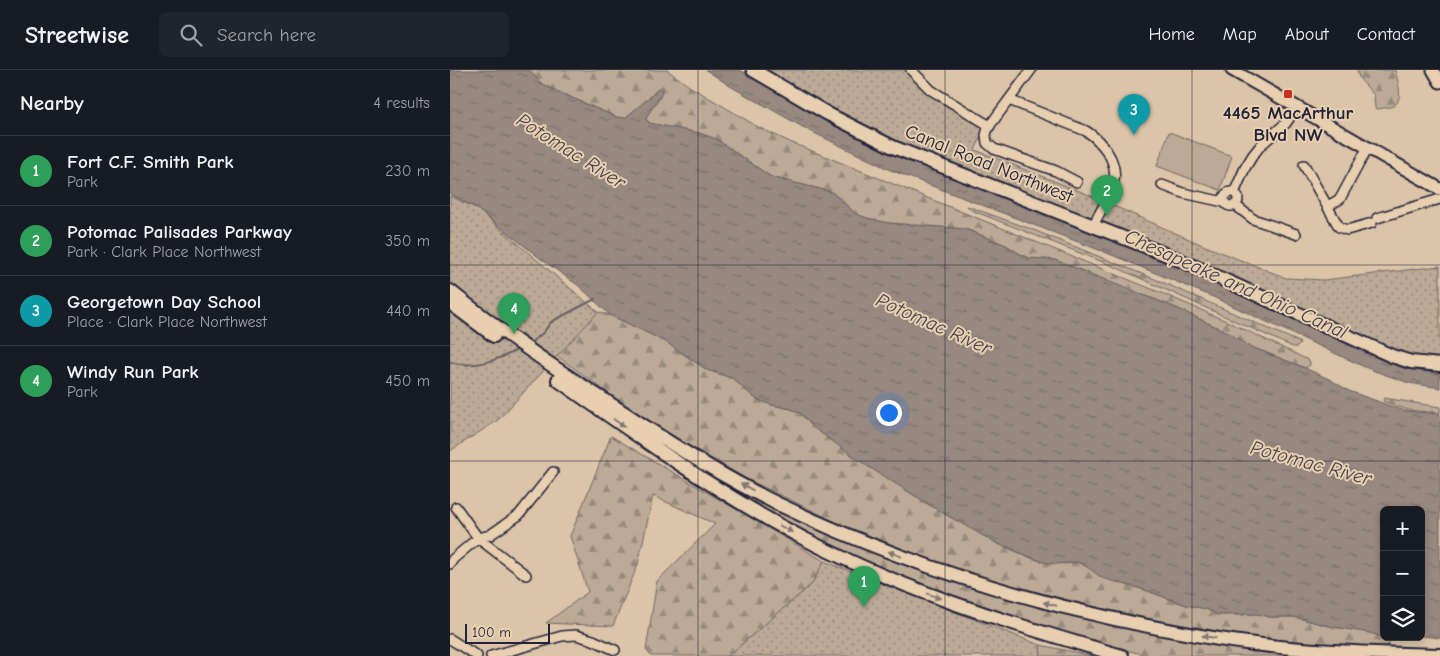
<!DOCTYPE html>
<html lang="en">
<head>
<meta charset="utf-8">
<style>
	:root { --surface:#171b24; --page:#20242c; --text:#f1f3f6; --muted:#9ea1a6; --line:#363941; --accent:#d93025 }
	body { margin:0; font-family:"Comic Neue",sans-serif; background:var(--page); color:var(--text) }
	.controls { position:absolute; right:15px; bottom:15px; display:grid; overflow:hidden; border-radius:8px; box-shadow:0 2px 8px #0003 }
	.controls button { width:45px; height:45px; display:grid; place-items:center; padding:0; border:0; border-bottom:1px solid var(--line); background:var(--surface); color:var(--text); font:25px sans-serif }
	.scale { position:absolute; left:15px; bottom:12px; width:85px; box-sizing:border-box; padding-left:5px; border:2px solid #22223b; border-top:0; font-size:14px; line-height:18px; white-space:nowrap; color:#22223b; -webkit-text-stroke:4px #e7cfaf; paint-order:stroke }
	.you { position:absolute; left:438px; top:342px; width:18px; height:18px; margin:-12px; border:4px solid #fff; border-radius:50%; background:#1a73e8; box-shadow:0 0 0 8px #1a73e833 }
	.badge { display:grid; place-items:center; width:32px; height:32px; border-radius:50%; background:var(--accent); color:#fff; font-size:16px; font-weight:700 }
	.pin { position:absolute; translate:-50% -41px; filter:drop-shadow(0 1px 2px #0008) }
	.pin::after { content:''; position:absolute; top:26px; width:18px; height:15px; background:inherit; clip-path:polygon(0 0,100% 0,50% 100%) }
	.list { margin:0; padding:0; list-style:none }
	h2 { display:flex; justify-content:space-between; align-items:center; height:65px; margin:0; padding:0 20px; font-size:21px }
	h2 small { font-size:16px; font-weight:400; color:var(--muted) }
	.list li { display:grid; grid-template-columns:32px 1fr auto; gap:15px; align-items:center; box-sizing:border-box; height:70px; padding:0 20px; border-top:1px solid var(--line) }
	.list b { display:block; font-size:19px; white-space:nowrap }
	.list p { margin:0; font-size:16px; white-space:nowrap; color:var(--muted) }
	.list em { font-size:16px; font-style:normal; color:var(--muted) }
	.icon { flex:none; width:28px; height:28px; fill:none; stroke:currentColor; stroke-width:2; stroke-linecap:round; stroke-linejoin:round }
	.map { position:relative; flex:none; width:990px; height:586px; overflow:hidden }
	header { display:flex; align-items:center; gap:30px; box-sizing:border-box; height:70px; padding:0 25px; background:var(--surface); border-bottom:1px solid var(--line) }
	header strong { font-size:24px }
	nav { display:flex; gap:28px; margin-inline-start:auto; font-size:18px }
	.search { width:350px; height:45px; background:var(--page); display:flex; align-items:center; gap:12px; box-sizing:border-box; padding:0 18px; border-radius:8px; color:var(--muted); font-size:19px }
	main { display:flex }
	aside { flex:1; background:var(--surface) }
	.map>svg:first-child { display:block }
</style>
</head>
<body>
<header>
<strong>Streetwise</strong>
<div class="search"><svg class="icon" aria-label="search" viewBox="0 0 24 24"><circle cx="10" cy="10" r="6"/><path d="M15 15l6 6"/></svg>Search here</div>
<nav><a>Home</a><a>Map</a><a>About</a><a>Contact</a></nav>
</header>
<main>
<aside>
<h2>Nearby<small>4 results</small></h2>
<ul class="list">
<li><span class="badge" style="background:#2e9e5b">1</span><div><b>Fort C.F. Smith Park</b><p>Park</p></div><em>230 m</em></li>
<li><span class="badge" style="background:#2e9e5b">2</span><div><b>Potomac Palisades Parkway</b><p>Park · Clark Place Northwest</p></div><em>350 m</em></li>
<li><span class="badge" style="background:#0f9aa8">3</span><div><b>Georgetown Day School</b><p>Place · Clark Place Northwest</p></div><em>440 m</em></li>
<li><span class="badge" style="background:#2e9e5b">4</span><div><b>Windy Run Park</b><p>Park</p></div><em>450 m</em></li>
</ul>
</aside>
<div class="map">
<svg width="990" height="586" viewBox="0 0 990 586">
	<defs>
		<pattern id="forest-firs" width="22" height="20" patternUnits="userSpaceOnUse" patternTransform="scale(1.25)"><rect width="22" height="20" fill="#bcaa96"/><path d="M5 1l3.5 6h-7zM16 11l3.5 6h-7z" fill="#988a7c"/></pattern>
		<pattern id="park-dots" width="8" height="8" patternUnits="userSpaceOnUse" patternTransform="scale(1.25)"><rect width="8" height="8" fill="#bcaa96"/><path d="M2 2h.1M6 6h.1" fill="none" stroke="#988a7c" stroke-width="1.8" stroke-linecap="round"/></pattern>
		<pattern id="water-ripples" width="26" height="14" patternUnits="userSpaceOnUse" patternTransform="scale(1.25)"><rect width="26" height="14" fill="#978880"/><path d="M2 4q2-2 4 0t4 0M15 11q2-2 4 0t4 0" fill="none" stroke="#7b6f6a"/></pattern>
	</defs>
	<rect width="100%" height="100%" fill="#dbc4a8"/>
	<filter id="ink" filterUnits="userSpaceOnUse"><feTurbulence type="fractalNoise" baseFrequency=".02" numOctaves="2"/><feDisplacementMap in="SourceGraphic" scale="10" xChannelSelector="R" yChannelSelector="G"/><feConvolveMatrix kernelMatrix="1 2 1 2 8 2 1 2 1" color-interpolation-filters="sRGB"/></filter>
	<g filter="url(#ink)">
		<path fill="#bcaa96" stroke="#6f6668" d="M719,62L782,86L770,120L707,96Z"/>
		<path fill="url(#forest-firs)" stroke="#6f6668" d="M79,0H217L239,16L308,57L340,72L714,224L781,253L856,289L860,292V295L855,298L799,276L777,262L724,237L605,190L579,188L570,184L556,175L516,159L438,153L417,148L406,144L382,122L321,107L266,69L249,63L199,53L196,49C199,38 212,31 212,19L175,48L166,47L104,20L91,13Z
			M907,0H945C947,9 955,30 943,36C939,38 932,38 927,39L925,38L924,25L909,8Z
			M0,126L27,140L148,242L160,245L216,272L257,300L282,308L306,329L322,335L341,339L350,343L364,358L486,439L546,473L581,488L593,492L617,494L627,492L670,513L695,520L736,535L756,539L768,545L807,544L820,547H844L879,556L920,563L936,568L939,572V575L934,577L916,578L860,573L761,562L672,546L603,530L498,497L388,453L297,409L200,353L107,286Z
			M517,136L581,159L712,212L849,272L850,274L847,277H843L663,196L521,140Z
			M934,328L990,337V343L958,340L933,331Z
			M161,366L374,491L362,514L278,586H201L196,580L207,511L265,454L203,426L188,494L163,556L96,553L138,522L120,466Z
			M305,434H317L491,508L607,543L715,564L871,586H699C606,562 511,533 424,495C384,478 344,454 305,434Z
			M590,575L643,586H591Z"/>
		<path fill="url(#park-dots)" stroke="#6f6668" d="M310,0H455L483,26L535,58L525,80L637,124L750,174L836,208L874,210L990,196V292L964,289L419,62Z
			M0,126L26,138L148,242L48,350L0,381Z
			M374,491L590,575L591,586H278L362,514Z"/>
		<path fill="url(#water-ripples)" stroke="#685f64" d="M0,0H79L91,13L104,20L166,47L175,48L201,26L208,18H211L212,23L198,44L196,49L199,53L249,63L266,69L321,107L382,122L406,144L417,148L438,153L515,159L556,175L570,184L579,188L605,190L724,237L777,262L799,276L855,298L881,310L899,321L955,341L990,344V568L971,566V440H934V567L920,563L879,556L844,547H819L807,544L768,545L756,539L736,535L695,520L652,508L633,494L627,492L606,494L593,492L546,473L486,439L414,394L364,358L350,343L341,339L322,335L306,329L282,308L257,300L216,272L160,245L129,216L91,189L26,138L0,124Z
			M256,0H290L365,45L446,86L628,156L744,204L936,292L956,299L990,304V318L959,313L919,299L763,227L662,185L438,99L358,60L280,16Z"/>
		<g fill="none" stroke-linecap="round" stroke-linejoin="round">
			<path stroke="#685f64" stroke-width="2" d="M80,273L93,263L101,252L145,229
				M0,292C24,299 48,290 69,279"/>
			<defs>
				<path id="minor" d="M461,0L481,20L540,56
					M581,0L538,58L536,65L537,73L544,79L606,101L627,112
					M559,30L636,61C646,67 652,74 658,83C675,111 655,130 643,156
					M854,95L889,157L897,160L922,153
					M712,115L733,123L774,132
					M774 129a7 7 0 1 1 14 0a7 7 0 1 1-14 0Z
					M784,123L795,98L803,85L811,75L836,53L847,37
					M785,135L803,149L846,164
					M878,136L890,129L918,77
					M927,148L990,129
					M6,437L28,468L76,505
					M0,494L3,489L28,468L40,465L69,445L103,402
					M0,569L27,586
					M41,586L112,566L126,565L143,570L165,580"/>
				<path id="major" d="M782,0L990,119
					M983,0L990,12"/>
				<path id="highway" d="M303,0L378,44L443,77L730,190L942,286L961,292L990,295
					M0,221C55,265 113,304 173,342C222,375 273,407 326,433C467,501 615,544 769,569C842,581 916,583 990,585
					M0,233L44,266
					M108,310C182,362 256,415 336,459C441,517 557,553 672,586"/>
			</defs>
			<use href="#minor" stroke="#22223b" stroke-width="12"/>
			<use href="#major" stroke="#22223b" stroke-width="15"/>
			<use href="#highway" stroke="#22223b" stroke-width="16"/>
			<use href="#minor" stroke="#e7cfaf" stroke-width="9"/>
			<use href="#major" stroke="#e7cfaf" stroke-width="11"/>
			<use href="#highway" stroke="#e7cfaf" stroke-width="12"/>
		</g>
		<defs><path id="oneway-solid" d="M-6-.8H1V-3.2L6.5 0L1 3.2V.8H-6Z" transform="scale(1.25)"/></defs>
		<g fill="#847875">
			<use href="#oneway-solid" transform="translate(169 353) rotate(35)"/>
			<use href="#oneway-solid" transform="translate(297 417) rotate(-152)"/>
			<use href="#oneway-solid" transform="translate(336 459) rotate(28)"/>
			<use href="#oneway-solid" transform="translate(445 484) rotate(-158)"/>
			<use href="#oneway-solid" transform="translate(484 526) rotate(21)"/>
			<use href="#oneway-solid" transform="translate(600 534) rotate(-165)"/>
			<use href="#oneway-solid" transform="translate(759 567) rotate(-170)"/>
		</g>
	</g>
	<path fill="none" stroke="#22223b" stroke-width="1" stroke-opacity="0.55" d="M248,0V586M495,0V586M742,0V586M0,195H990M0,391H990"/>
	<rect fill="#c8321e" stroke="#e7cfaf" stroke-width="2" x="833" y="19" width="10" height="10" rx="2.5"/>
	<g text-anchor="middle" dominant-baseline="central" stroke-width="4" stroke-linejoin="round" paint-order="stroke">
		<g font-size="19" font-weight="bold" fill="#22223b" stroke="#e7cfaf">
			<text x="838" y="43">4465 MacArthur<tspan x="838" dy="22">Blvd NW</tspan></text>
		</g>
		<g font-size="19" fill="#22223b" stroke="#e7cfaf">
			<text transform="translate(539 94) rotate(22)">Canal Road Northwest</text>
		</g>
		<g font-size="20" font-style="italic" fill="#454150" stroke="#e7cfaf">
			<text transform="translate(121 81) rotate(32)">Potomac River</text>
			<text transform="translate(786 214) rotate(24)">Chesapeake and Ohio Canal</text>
			<text transform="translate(484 254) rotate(24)">Potomac River</text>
			<text transform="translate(861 393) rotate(15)">Potomac River</text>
		</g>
	</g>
</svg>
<div class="controls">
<button>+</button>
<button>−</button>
<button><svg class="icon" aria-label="layers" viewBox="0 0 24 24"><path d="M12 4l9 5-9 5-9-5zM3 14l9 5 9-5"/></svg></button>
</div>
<div class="scale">100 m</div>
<div class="you"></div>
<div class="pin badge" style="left:414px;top:537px;background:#2e9e5b">1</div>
<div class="pin badge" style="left:657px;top:146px;background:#2e9e5b">2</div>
<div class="pin badge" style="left:684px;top:65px;background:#0f9aa8">3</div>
<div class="pin badge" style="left:64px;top:264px;background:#2e9e5b">4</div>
</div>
</main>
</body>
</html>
